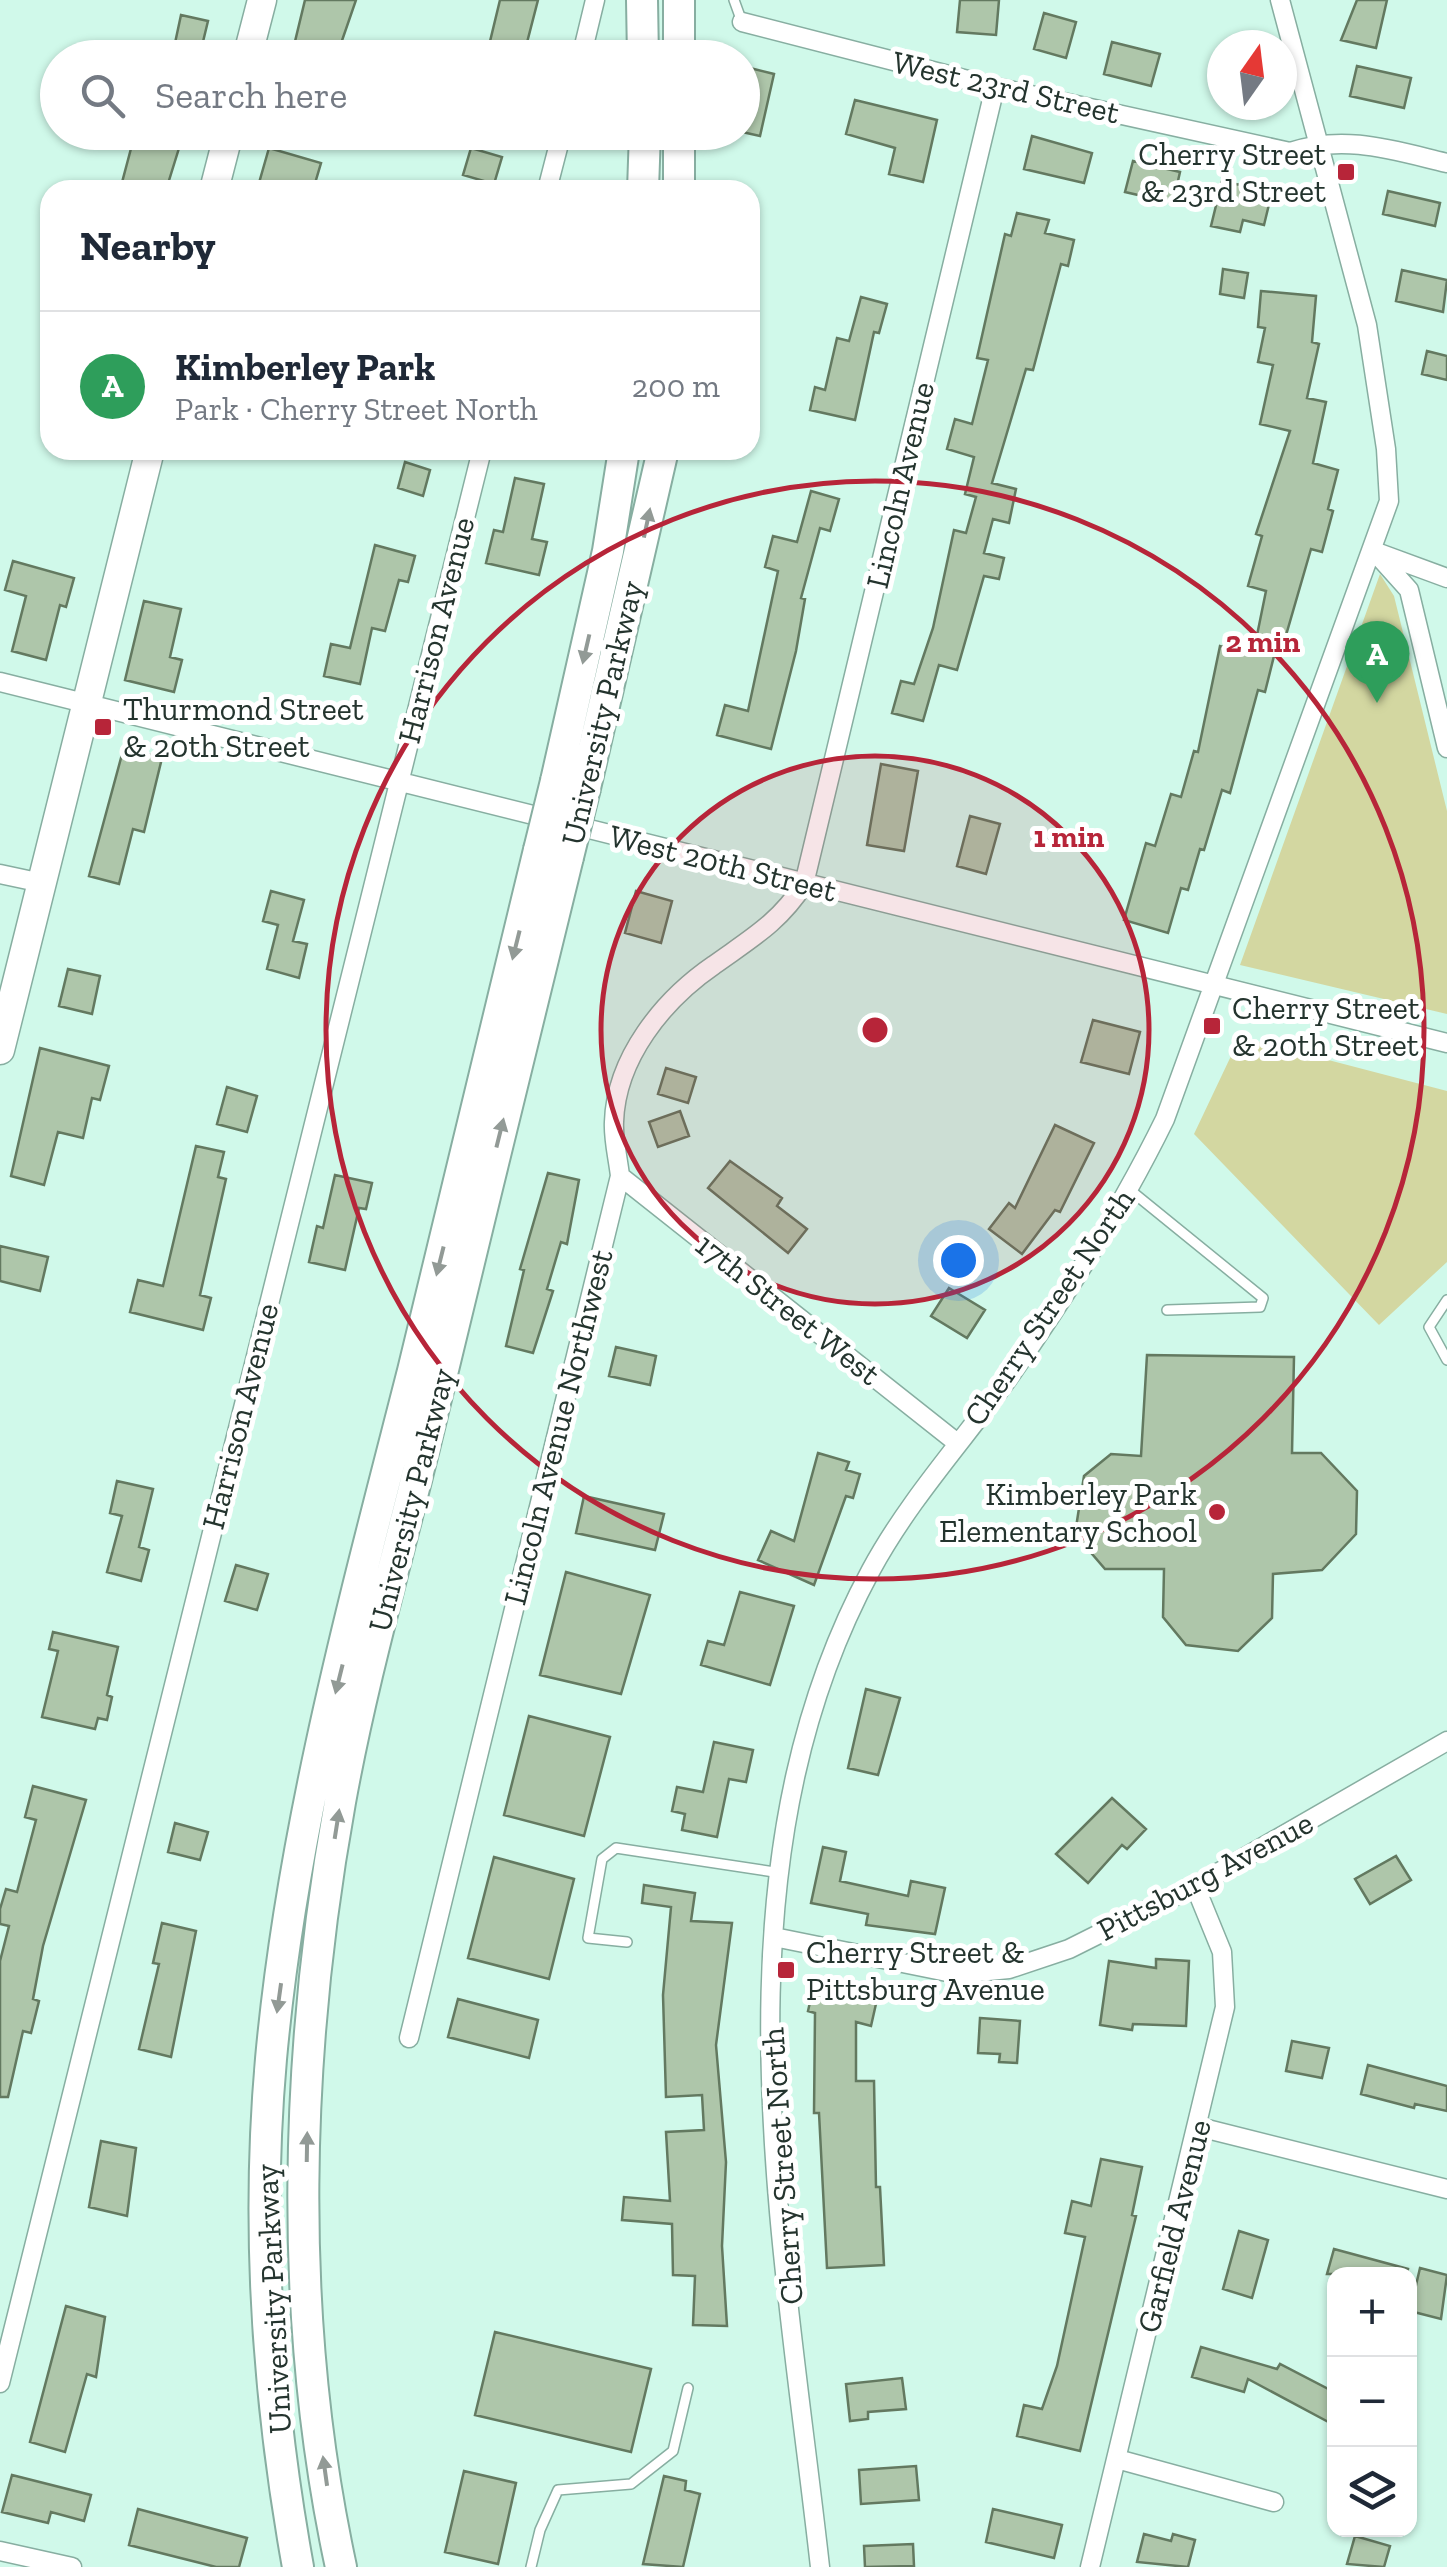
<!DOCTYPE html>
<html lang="en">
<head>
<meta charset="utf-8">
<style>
	:root { --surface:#fff; --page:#f6f6f7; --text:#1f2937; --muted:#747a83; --line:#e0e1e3; --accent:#b72539 }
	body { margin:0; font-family:"Zilla Slab",serif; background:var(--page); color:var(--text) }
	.controls { position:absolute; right:30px; bottom:30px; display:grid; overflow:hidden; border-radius:20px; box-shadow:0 2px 8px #0004 }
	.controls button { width:90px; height:90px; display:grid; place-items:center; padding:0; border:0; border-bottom:2px solid var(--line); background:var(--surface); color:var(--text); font:50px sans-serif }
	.compass { position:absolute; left:1207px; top:30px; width:90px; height:90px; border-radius:50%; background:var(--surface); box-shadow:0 2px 8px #0004; rotate:14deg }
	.you { position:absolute; left:958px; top:1260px; width:35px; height:35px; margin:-25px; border:8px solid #fff; border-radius:50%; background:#1a73e8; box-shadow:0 0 0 15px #1a73e833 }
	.badge { display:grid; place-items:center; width:65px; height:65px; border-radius:50%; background:var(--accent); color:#fff; font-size:32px; font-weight:700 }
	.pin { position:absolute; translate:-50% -82px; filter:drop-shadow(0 2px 5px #0008) }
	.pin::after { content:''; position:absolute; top:52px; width:35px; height:30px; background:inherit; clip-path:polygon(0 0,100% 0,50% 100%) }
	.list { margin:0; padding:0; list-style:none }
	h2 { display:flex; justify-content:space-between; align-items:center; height:130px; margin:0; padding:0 40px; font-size:42px }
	h2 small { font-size:32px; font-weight:400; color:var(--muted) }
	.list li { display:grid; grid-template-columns:65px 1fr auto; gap:30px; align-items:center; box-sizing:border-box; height:150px; padding:0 40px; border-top:2px solid var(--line) }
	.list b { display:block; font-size:38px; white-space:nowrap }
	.list p { margin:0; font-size:32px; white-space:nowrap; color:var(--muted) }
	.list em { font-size:32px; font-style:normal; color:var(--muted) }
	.icon { flex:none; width:55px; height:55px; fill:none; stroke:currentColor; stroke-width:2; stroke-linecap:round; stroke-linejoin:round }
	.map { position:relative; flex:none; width:1447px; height:2567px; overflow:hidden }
	.search { position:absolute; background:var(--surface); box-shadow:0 2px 8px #0004; left:40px; top:40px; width:720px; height:110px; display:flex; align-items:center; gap:25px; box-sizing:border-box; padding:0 35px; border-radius:55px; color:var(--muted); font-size:38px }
	.panel { position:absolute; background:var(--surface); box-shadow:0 2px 8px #0004; left:40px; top:180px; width:720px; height:280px; border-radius:30px }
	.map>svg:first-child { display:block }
</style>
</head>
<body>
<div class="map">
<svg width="1447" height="2567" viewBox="0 0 1447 2567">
	<rect width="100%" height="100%" fill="#d0f9ea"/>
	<path fill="#d3d7a1" d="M1380,574L1394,596L1447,811V1014L1240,965Z
		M1240,1037L1447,1091V1262L1379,1325L1194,1134Z"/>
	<path fill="#aec6aa" stroke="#637960" stroke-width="2.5" d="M305,0H356L336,58H291Z
		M500,0H538L523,58H486Z
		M960,0H999L996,35L957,32Z
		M1357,0H1387L1376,48L1341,40Z
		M1044,13L1076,22L1066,58L1034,49Z
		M181,15L208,21L201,50L175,43Z
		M1112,42L1160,54L1151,86L1104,74Z
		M742,66L774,74L760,136L742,132Z
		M1357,66L1411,78L1404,108L1350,96Z
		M855,100L937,120L923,182L889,174L895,148L846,134Z
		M131,132H184L166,190H120L133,141Z
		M1032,136L1092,153L1084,183L1024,169Z
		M269,148L321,163L313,190H257Z
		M471,148L502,157L494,184L463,175Z
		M1133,161L1180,172L1173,203L1125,192Z
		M1222,181L1272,192L1264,225L1243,220L1240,232L1211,226Z
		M1388,191L1440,203L1435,226L1383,214Z
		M1017,213L1049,220L1045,233L1074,240L1068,266L1061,264L1033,370L1026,369L992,483L1016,489L1009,523L993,519L984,553L1004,558L999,579L984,576L957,670L939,665L923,721L892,713L901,681L914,684L933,628L954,530L966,533L976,497L965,494L974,457L947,449L955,419L972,424L988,360L977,358L1005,234L1011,236Z
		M1223,269L1248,273L1244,298L1220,294Z
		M1402,270L1447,280L1443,312L1396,301Z
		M1261,291L1316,296L1312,342L1319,344L1307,398L1326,402L1313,463L1338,470L1328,509L1333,511L1322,552L1311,549L1282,649L1276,648L1265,692L1258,690L1230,793L1222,790L1204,850L1200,849L1188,890L1181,888L1168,933L1124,920L1146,843L1155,846L1171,794L1181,797L1194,751L1198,752L1220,646L1253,655L1266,591L1248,586L1262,536L1256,534L1290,431L1260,424L1273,365L1258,362L1265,328L1258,327Z
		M861,297L887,304L879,333L874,332L855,420L810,410L815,387L825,390L837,338L849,341Z
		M1427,351L1447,356V380L1422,374Z
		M405,462L430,470L423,496L398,488Z
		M515,478L544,484L532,539L547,542L539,575L486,563L494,530L503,532Z
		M811,491L839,499L830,531L820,528L801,598L805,599L796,651L771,749L717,735L725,705L748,711L778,571L765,567L773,536L797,542Z
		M375,545L415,556L408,582L399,580L385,631L372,628L360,684L324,676L331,644L350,648Z
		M13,561L74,578L66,607L60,605L46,660L12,651L26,596L5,590Z
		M144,601L181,609L170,657L182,660L174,692L125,680Z
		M124,747L162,758L144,832L133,829L119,884L89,876Z
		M881,764L918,771L904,851L867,845Z
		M970,816L1000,824L986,874L957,866Z
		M271,891L304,900L293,941L307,944L299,978L267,969L278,925L263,921Z
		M636,891L672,901L661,943L625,933Z
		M68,969L100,976L92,1014L59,1006Z
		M1093,1020L1140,1032L1129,1074L1081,1062Z
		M40,1048L109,1066L100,1100L92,1098L83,1138L58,1132L44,1185L11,1176Z
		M666,1068L696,1077L688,1103L658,1094Z
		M227,1087L257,1096L247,1132L217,1124Z
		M680,1111L689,1136L658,1147L649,1122Z
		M1055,1125L1094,1143L1060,1212L1055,1210L1022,1254L989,1229L1009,1203L1015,1208Z
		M196,1146L224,1152L218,1177L226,1179L200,1295L211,1298L203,1330L130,1312L138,1280L163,1286Z
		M730,1161L782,1198L777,1206L807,1229L788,1253L708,1188Z
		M548,1173L579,1180L567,1244L561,1242L547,1289L553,1291L533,1353L506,1346L524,1270L520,1269Z
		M335,1175L372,1183L366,1209L359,1208L345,1270L309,1262L317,1226L323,1228Z
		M0,1246L48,1257L40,1291L0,1281Z
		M949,1288L985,1310L967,1338L931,1316Z
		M616,1347L656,1356L650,1385L609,1376Z
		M1147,1355L1294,1357L1292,1453H1321L1357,1491L1356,1534L1322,1570L1273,1574L1272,1618L1238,1651L1186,1645L1163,1617L1164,1569H1105L1075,1534L1084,1476L1111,1454L1141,1456Z
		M818,1453L849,1462L846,1470L860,1474L853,1498L846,1496L814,1585L758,1560L771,1531L794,1541Z
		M117,1481L153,1489L139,1547L149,1550L141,1581L107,1572L122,1516L110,1513Z
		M584,1496L664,1514L655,1550L576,1533Z
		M236,1565L268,1574L257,1610L225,1601Z
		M566,1572L650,1595L621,1694L540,1675Z
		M740,1592L794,1606L770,1685L701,1665L708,1641L724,1645Z
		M53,1632L118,1647L107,1695L112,1697L107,1720L98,1718L95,1729L42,1717L58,1651L49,1649Z
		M866,1689L900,1698L878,1775L848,1768Z
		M529,1716L610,1737L584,1836L504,1815Z
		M714,1742L753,1750L746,1782L729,1779L717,1837L682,1830L685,1814L672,1811L677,1787L703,1792Z
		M33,1786L86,1800L43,1946L33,1999L39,2001L31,2033L23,2031L8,2097H0V1961L9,1926L0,1924V1909L6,1889L17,1892L36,1820L25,1817Z
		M1112,1798L1146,1829L1127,1849L1122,1845L1088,1883L1056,1854Z
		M175,1823L208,1832L200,1860L168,1852Z
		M823,1847L846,1852L840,1881L908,1896L911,1881L945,1888L935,1934L866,1925L868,1914L811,1903Z
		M1396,1856L1411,1880L1370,1904L1355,1879Z
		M494,1857L574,1879L549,1979L468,1958Z
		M644,1885L695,1893L691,1921L732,1923L716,2045L726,2162L722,2246L727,2326L693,2325L695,2276L673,2275L672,2224L622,2220L624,2197L670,2201L666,2132L704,2130L702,2095L666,2097L663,1995L671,1907L642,1903Z
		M162,1923L196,1931L171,2057L139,2049L159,1964L153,1963Z
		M1156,1959L1189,1961L1186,2026L1133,2024L1132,2030L1100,2025L1109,1961L1156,1968Z
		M815,1980L878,1995L871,2026L856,2022V2081H874L876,2187H880L884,2265L827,2268L819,2113H814L815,2013L808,2011Z
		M458,1999L538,2020L529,2058L448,2037Z
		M980,2018L1020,2021L1017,2063L999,2062L1000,2054L978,2053Z
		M1292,2041L1329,2048L1322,2078L1286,2071Z
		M1368,2065L1447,2086V2111L1415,2104L1414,2108L1361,2094Z
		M101,2141L136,2148L127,2216L89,2207Z
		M1101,2159L1142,2167L1132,2215L1136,2216L1080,2451L1017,2436L1024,2405L1042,2409L1057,2366L1085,2237L1065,2233L1072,2201L1091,2206Z
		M1239,2231L1268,2240L1252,2298L1223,2289Z
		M1334,2249L1408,2269L1407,2274H1327Z
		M1420,2268L1447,2275L1441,2319L1410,2311Z
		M66,2306L105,2317L96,2377L87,2374L65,2452L30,2442Z
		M495,2332L651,2369L631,2452L475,2415Z
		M1201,2347L1277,2369L1280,2364L1334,2392V2425L1248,2379L1244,2392L1192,2377Z
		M902,2378L906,2409L868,2412V2419L850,2421L846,2384Z
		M916,2466L919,2500L861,2504L859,2470Z
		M464,2471L516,2483L498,2564L445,2552Z
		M12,2475L91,2495L84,2521L51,2512L48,2523L2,2512Z
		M664,2476L686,2481L685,2490L700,2494L683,2567L643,2564Z
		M138,2509L247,2538L239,2567H216L129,2545Z
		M993,2509L1062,2525L1054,2558L986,2542Z
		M1144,2534L1171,2541L1173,2534L1195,2540L1188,2567L1137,2562Z
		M1355,2536L1390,2546L1384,2567L1347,2564Z
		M913,2544L914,2566L865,2567L864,2546Z"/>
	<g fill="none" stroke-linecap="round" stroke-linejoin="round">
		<defs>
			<path id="lane" d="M734,0L742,22
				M1130,1190L1263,1298L1260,1307L1167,1310
				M1447,1300L1429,1327L1447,1360
				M627,1942L588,1938L602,1859L616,1848L781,1873
				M531,2567L540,2530L558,2490L631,2484L673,2451L688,2388"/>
			<path id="street" d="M742,22L995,87L1290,152C1345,134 1392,150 1447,163
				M581,58L595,0
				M547,190L562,132
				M1374,551L1409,590L1447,748
				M1379,553L1447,578
				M0,682L1447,1043
				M0,874L42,883
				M620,1176L956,1442
				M774,1937L957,1974L1009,1969L1069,1949L1195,1886L1447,1741
				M409,2038L620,1176C618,1158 613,1139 614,1122C616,1058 663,1000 714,965C750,939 779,923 804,884L995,87
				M1199,2127L1447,2189
				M0,2383L482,450
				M1117,2459L1274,2502
				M0,2551L72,2567
				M820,2567C784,2242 707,1873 871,1570C910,1498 965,1439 1012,1373C1069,1291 1121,1209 1165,1119L1389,501L1386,449L1367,325L1280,0
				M1090,2567L1225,2007L1222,1952L1195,1886"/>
			<path id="secondary" d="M247,58L262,0
				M214,190L229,132
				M0,1050L150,450"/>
			<path id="primary" d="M642,0L643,58
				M679,58V0
				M643,190L645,132
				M679,190V132
				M556,781L608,551L624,450
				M585,788L663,450
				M298,2567C268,2401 256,2228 271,2059C292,1827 355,1598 413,1371C456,1198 497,1024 539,850
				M341,2567C287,2318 295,2051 340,1802C362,1681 396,1563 425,1444C472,1248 520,1053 568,857"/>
		</defs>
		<use href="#lane" stroke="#87aea1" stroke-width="12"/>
		<use href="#street" stroke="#87aea1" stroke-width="21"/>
		<use href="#secondary" stroke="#87aea1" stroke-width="31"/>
		<use href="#primary" stroke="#87aea1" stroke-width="34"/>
		<use href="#lane" stroke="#fff" stroke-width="9"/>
		<use href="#street" stroke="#fff" stroke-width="18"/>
		<use href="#secondary" stroke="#fff" stroke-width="28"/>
		<use href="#primary" stroke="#fff" stroke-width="30"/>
		<defs>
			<path id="primary-bridge" d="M539,850L556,781
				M568,857L585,788"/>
		</defs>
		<use href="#primary-bridge" stroke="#87aea1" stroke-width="34" stroke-linecap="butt"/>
		<use href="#primary-bridge" stroke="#fff" stroke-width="30"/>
	</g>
	<defs><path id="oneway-solid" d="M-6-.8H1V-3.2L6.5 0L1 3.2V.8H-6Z" transform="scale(2.5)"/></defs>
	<g fill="#929a96">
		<use href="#oneway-solid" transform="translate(647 523) rotate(-78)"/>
		<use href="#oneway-solid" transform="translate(586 649) rotate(103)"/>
		<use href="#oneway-solid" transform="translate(516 945) rotate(104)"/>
		<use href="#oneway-solid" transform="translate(500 1133) rotate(-76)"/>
		<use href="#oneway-solid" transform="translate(440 1261) rotate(104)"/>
		<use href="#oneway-solid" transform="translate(339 1679) rotate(104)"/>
		<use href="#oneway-solid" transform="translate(337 1824) rotate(-81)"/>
		<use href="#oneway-solid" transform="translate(279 1998) rotate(98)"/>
		<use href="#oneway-solid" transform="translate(307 2147) rotate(-89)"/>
		<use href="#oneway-solid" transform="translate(325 2471) rotate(-98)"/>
	</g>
	<circle cx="875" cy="1030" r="274" fill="#b72539" fill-opacity=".12"/>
	<g fill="none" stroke="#b72539" stroke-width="5">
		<circle cx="875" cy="1030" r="274"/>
		<circle cx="875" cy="1030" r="549"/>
	</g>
	<g fill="#b72539" stroke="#fff" stroke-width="4">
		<rect x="1336" y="162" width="20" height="20" rx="5"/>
		<rect x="93" y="717" width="20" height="20" rx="5"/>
		<rect x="1202" y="1016" width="20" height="20" rx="5"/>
		<circle cx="1217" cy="1512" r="10"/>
		<rect x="776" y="1960" width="20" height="20" rx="5"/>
	</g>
	<g text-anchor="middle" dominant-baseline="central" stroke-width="10" stroke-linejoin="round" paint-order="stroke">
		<g font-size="32" fill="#24342e" stroke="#fff">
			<text transform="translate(1006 87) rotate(13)">West 23rd Street</text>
			<text transform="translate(900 485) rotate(-77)">Lincoln Avenue</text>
			<text transform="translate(436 630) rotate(-76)">Harrison Avenue</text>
			<text transform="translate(602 713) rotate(-77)">University Parkway</text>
			<text transform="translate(723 863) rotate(14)">West 20th Street</text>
			<text transform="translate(1049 1307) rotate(-56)">Cherry Street North</text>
			<text transform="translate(788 1309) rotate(38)">17th Street West</text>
			<text transform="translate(240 1416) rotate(-76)">Harrison Avenue</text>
			<text transform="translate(558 1427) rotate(-76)">Lincoln Avenue Northwest</text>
			<text transform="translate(411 1500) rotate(-76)">University Parkway</text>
			<text transform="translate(1205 1876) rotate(-28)">Pittsburg Avenue</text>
			<text transform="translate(782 2166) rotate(-94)">Cherry Street North</text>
			<text transform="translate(1174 2226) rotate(-76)">Garfield Avenue</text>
			<text transform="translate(273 2299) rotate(-93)">University Parkway</text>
		</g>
		<g font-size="32" fill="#24342e" stroke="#fff" text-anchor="start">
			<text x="1326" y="154" text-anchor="end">Cherry Street<tspan x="1326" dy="37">&amp; 23rd Street</tspan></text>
			<text x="123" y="709">Thurmond Street<tspan x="123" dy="37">&amp; 20th Street</tspan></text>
			<text x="1232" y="1008">Cherry Street<tspan x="1232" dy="37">&amp; 20th Street</tspan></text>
			<text x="1197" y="1494" text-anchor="end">Kimberley Park<tspan x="1197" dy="37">Elementary School</tspan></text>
			<text x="806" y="1952">Cherry Street &amp;<tspan x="806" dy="37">Pittsburg Avenue</tspan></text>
		</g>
	</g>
	<circle cx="875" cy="1030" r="15" fill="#b72539" stroke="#fff" stroke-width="5"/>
	<g font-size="30" text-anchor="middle" font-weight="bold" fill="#b72539" stroke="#fff" stroke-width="10" stroke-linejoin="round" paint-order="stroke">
		<text x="1263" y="652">2 min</text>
		<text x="1069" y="847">1 min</text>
	</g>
</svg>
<div class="controls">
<button>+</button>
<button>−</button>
<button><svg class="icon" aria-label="layers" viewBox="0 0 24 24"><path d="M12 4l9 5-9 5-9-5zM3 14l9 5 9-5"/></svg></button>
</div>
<svg class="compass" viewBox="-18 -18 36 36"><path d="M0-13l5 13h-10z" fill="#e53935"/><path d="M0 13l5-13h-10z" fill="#747a83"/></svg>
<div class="you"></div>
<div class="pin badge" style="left:1377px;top:703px;background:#2e9e5b">A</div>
<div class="search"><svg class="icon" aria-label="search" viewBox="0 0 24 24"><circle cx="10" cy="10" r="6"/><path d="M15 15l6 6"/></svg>Search here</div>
<section class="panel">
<h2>Nearby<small></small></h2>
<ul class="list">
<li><span class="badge" style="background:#2e9e5b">A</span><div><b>Kimberley Park</b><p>Park · Cherry Street North</p></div><em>200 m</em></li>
</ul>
</section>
</div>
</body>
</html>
